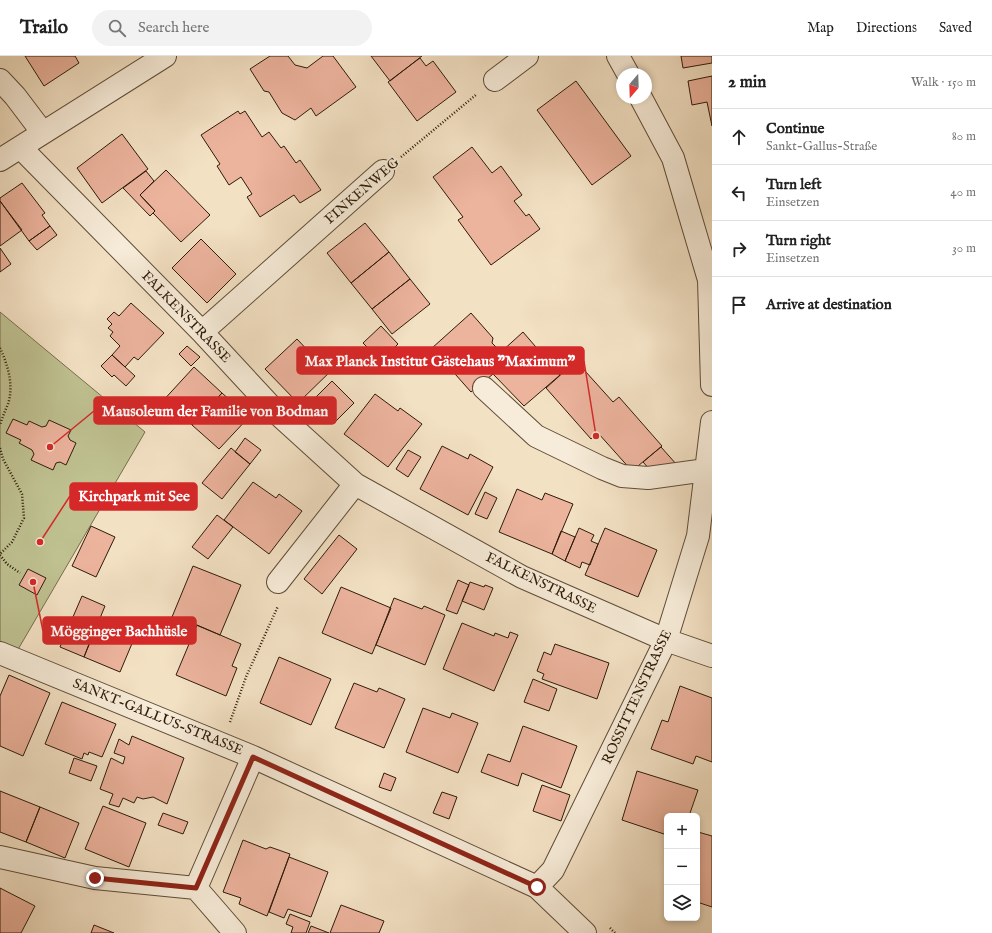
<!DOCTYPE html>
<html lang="en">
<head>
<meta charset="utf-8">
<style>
	:root { --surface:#fff; --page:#f2f2f2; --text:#222; --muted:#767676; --line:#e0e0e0 }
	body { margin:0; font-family:"IM FELL English",serif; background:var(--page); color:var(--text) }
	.controls { position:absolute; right:12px; bottom:12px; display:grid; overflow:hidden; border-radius:6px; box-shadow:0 2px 6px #0003 }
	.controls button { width:36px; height:36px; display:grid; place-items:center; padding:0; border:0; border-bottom:1px solid var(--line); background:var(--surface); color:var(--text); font:20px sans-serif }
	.compass { position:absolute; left:616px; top:12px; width:36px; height:36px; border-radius:50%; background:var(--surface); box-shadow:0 2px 6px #0003; rotate:199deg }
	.stop { position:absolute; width:12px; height:12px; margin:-9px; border:3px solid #8f2418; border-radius:50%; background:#fff }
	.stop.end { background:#8f2418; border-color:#fff; box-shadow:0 1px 4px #0008 }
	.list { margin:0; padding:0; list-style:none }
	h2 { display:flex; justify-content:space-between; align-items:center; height:52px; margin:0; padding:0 16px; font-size:17px }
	h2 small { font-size:13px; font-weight:400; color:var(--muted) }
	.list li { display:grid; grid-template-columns:26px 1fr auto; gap:12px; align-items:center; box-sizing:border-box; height:56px; padding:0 16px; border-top:1px solid var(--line) }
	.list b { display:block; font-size:15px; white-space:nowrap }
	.list p { margin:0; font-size:13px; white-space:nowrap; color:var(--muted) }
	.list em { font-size:13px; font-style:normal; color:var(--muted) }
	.icon { flex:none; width:22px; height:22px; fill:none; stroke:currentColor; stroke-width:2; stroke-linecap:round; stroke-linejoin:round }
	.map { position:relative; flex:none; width:712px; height:877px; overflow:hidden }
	header { display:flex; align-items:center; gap:24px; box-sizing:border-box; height:56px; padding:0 20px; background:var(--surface); border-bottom:1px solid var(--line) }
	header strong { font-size:19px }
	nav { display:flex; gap:22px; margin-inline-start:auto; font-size:14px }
	.search { width:280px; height:36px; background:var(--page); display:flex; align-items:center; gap:10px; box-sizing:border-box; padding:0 14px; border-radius:22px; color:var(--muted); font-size:15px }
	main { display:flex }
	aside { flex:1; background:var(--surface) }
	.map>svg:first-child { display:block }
</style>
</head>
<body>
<header>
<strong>Trailo</strong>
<div class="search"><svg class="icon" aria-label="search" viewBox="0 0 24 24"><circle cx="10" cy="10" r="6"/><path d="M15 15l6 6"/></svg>Search here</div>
<nav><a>Map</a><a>Directions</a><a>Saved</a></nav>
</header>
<main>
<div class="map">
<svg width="712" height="877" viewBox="0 0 712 877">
	<rect width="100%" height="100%" fill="#f3e1c4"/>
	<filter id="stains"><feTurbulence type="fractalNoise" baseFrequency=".005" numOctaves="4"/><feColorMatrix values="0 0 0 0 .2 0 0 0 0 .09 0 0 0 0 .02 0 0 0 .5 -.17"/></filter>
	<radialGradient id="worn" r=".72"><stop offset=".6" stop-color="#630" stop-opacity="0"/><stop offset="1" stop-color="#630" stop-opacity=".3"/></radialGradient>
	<path fill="#bfc191" stroke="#766e4d" d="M0,256L145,376L13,602L0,596Z"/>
	<path fill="#ecb39d" stroke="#2e1b09" d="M25,0H75L79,7L44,30Z
		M270,0H288L295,9L307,12L323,0H333L356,31L316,60L311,52L295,64L282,57L269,36L264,35L250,13Z
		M371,0H422L390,25Z
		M681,0H712V7L683,12Z
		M420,2L426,10L433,5L456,36L417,65L388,26Z
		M712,20V70L707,46L692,49L688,25Z
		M576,25L631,100L592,129L537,54Z
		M238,55L240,58L245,55L262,81L269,76L281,92L284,90L296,107L300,104L321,134L300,147L294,139L260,161L247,141L252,138L241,121L229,129L217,110L220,108L201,79Z
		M122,78L148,113L102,147L77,112Z
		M472,91L492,117L501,110L522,139L514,145L526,160L529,158L540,173L491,209L458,164L463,161L433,121Z
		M166,114L210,159L181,186L153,157L155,155L140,139Z
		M146,115L154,125L140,139L155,155L150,160L123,132Z
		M22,127L45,157L42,159L50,170L29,185L0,145V142Z
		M0,145L22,174L0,190Z
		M365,167L389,196L351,227L327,197Z
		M50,170L57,179L37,194L29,185Z
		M201,183L236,218L207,247L172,212Z
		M0,192L11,208L0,216Z
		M389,196L410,223L372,253L351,227Z
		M410,223L430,248L392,278L372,253Z
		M131,247L164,277L138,304L134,301L125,311L112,299L120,290L110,280L113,276L108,272L112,268L107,263L114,256L119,260Z
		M471,257L493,282L492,287L501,296L523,276L560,319L524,350L493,318L471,336L432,292Z
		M381,270L398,288L381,305L363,287Z
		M297,283L313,300L319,293L336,310L298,347L265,313Z
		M187,290L200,301L191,310L179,298Z
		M112,299L135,320L126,330L114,319L112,321L101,310Z
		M576,305L613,346L619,341L662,390L632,415L598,377L591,383L546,332Z
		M194,311L222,337L192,369L180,357L176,362L160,348Z
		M332,325L354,347L336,365L327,357L325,358L312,345Z
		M222,337L249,361L219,393L192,369Z
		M375,338L398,355L400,352L422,368L388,411L344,378Z
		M13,363L27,369L29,365L42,371L46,370L49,364L71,374L68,380L70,384L76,387L66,409L60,406L56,407L53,414L31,404L34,398L32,394L19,387L21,384L6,377Z
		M245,382L261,394L250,408L235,396Z
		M442,390L468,403L470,398L493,411L468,459L420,433Z
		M661,391L677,409L651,415L643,406Z
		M231,392L250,408L222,443L202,427Z
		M408,394L421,401L408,421L396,413Z
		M253,426L276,442L279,438L302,455L269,498L224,464Z
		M517,433L542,444L545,437L573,448L552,498L499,476Z
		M485,436L497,442L487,463L475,458Z
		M217,459L233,471L208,503L192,491Z
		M91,470L115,481L96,521L72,510Z
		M579,472L594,479L591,485L598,488L590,509L582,506L580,512L565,505Z
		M605,472L657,494L638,541L585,519Z
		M561,475L575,481L565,505L552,498Z
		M339,479L357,493L322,538L304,523Z
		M193,510L241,529L220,579L189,566L186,574L173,568L175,562L172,561Z
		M28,513L46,522L37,539L19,529Z
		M458,524L469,529L457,558L446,554Z
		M470,526L484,531L485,529L493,532L484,554L462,545Z
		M341,531L391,552L372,598L322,577Z
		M82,540L105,550L84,601L60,591Z
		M394,542L422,553L424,550L445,559L425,609L376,589Z
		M99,562L136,578L120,616L84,601Z
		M462,567L494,580L495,577L508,582L510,576L518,579L494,635L443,613Z
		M197,569L241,588L232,610L237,612L226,640L176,619Z
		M555,588L609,607L597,643L542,623L544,618L537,615L544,596L551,599Z
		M279,601L331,623L311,669L260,647Z
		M9,619L50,637L23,700L0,690V640Z
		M533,623L557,633L549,655L524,646Z
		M354,627L377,636L379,632L405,643L384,692L335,672Z
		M680,630L712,642V706L696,700L693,708L651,693L662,664L668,666Z
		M62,646L116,668L102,701L89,696L88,699L84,697L82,703L45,688Z
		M423,652L450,662L452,657L478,667L458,717L406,696Z
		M523,670L577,690L561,732L522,717L518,730L481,716L488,698L510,706Z
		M132,680L184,702L167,748L153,741L143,743L137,741L134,747L123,742L119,751L109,748L113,738L100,733L111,702L123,708L125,701L114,697L119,683L129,689Z
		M74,702L97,710L91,725L69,717Z
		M637,715L698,734L689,760H667V779L622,764Z
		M384,717L396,722L391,735L379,731Z
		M542,729L570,739L561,765L533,755Z
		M0,735L40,751L26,786L0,776Z
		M442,736L457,741L449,763L433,757Z
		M103,750L146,767L129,811L85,793Z
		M40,751L79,767L65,802L26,786Z
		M163,757L188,766L183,778L158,769Z
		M698,776L712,780V851L697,846V778Z
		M243,784L266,793L270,791L290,798L267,860L239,848L241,842L223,836Z
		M289,801L328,816L311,861L288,853L284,862L269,856Z
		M0,832L35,850L21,877H0Z
		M341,849L384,865L379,877H330Z
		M290,858L310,866L306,877H291L293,871L286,868Z
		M94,869L114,877H91Z
		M311,870L329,877H308Z"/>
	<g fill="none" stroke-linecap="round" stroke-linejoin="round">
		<defs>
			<path id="minor" d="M618,0L628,18
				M0,24L15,40L43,77
				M495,24L527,0
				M641,42L673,102L709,224L712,329
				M21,92L202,276L278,358L355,428L522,521L666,584L712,600
				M0,104L165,0
				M202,276L383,115
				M484,332L536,380L602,412L622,420L648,422L706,414
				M278,526L355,428
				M0,597L253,701L537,831L585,877
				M0,801L95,822L196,832
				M537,831L553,814L666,584L698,480L712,366
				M235,877L196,832L253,701"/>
		</defs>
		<use href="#minor" stroke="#5f4c38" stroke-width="24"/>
		<path stroke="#2e1b09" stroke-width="2.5" stroke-dasharray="1 2" stroke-linecap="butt" d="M401,101L477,38
			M0,292C8,309 14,330 8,348C5,355 2,362 0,369
			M0,392L3,403L22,438L24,462L12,486L0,498
			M0,499L7,508L20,517
			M230,666L246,621L278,550
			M610,872L615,877"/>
		<use href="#minor" stroke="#f7ecd9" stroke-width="22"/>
	</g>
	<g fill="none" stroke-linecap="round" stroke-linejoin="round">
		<path stroke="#8f2418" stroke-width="5" d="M95,822L196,832L253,701L537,831"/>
	</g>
	<g text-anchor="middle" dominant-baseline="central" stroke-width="3.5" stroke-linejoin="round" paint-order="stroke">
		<g font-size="14" fill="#2e1b09" stroke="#f7ecd9">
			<text transform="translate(362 135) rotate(-41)">FINKENWEG</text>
			<text transform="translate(186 261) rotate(46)">FALKENSTRASSE</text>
			<text transform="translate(541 527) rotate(26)">FALKENSTRASSE</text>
			<text transform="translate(637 641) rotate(-65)">ROSSITTENSTRASSE</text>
			<text transform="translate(158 661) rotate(22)">SANKT-GALLUS-STRASSE</text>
		</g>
	</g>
	<path fill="none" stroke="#d62828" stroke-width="1.5" d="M596 380L584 305M50 391L94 355M40 486L70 440M33 526L43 575"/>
	<g fill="#d62828" stroke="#f7ecd9" stroke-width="1.5">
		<circle cx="596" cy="380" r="4"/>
		<circle cx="50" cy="391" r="4"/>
		<circle cx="40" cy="486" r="4"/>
		<circle cx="33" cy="526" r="4"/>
	</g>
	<g fill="#d62828" stroke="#d62828" stroke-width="1.5">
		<rect x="297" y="291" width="287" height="27" rx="4"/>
		<rect x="94" y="341" width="242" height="27" rx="4"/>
		<rect x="70" y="427" width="127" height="27" rx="4"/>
		<rect x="43" y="561" width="153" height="27" rx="4"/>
	</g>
	<g font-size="15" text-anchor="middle" font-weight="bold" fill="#fff">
		<text x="440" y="310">Max Planck Institut Gästehaus "Maximum"</text>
		<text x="215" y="360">Mausoleum der Familie von Bodman</text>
		<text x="134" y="445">Kirchpark mit See</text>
		<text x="119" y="580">Mögginger Bachhüsle</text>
	</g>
	<rect width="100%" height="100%" filter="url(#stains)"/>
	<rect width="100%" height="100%" fill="url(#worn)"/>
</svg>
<div class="controls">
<button>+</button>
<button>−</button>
<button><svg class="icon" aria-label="layers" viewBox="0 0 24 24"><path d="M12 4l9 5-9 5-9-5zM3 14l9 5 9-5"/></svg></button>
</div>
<svg class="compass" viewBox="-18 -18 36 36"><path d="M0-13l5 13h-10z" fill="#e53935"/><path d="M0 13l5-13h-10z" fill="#767676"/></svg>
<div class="stop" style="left:537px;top:831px"></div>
<div class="stop end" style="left:95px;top:822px"></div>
</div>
<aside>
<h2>2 min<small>Walk · 150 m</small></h2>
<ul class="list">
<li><svg class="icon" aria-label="ahead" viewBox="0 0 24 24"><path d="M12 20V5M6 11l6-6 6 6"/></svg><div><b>Continue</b><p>Sankt-Gallus-Straße</p></div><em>80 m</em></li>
<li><svg class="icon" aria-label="left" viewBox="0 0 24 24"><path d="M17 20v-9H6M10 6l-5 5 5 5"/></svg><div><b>Turn left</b><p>Einsetzen</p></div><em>40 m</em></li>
<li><svg class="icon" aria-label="right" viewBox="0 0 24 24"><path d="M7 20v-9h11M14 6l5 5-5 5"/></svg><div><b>Turn right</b><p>Einsetzen</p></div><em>30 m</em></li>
<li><svg class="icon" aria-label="arrive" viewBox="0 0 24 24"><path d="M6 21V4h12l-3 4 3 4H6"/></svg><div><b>Arrive at destination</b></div></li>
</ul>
</aside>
</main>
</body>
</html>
